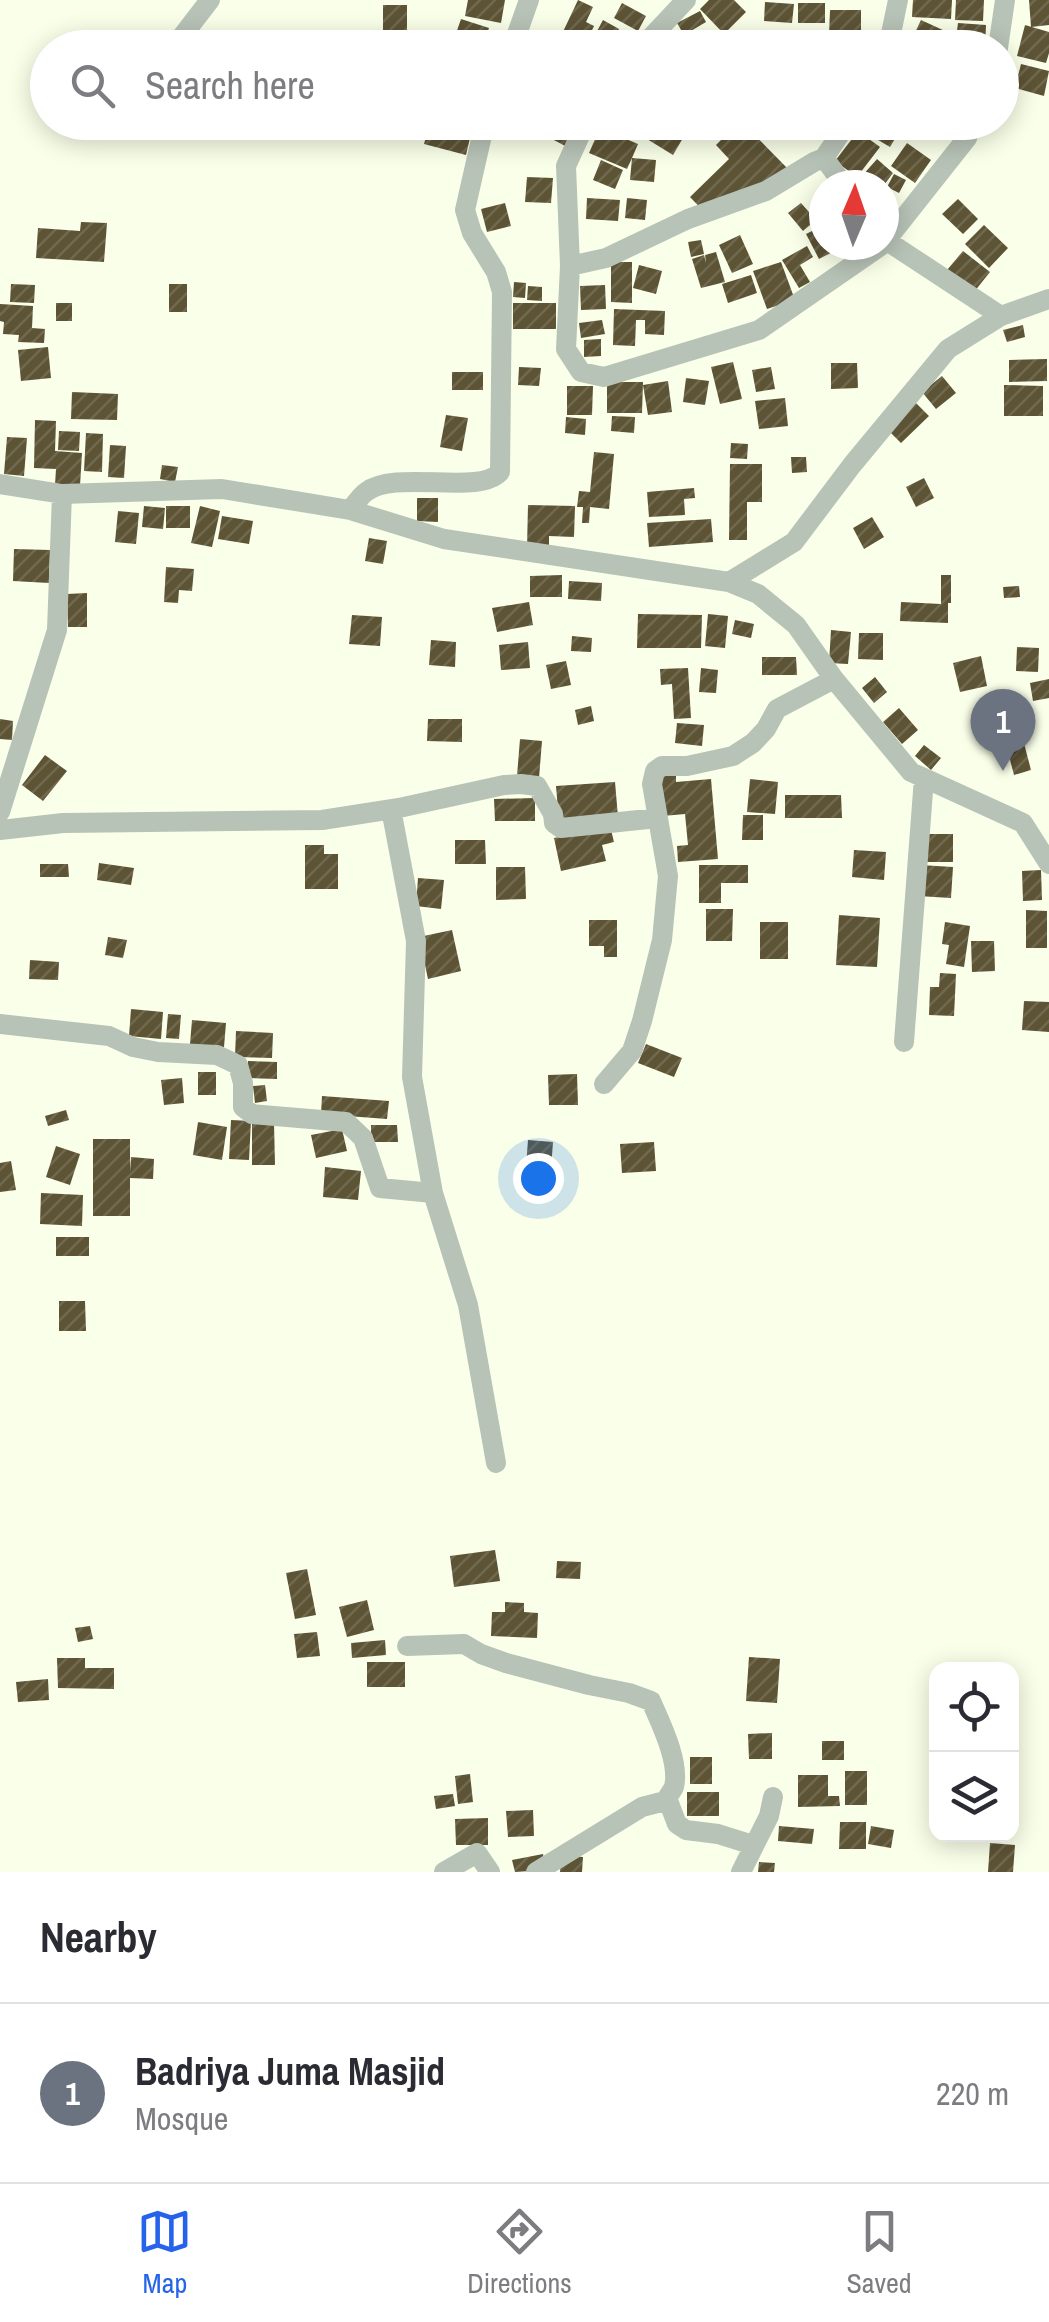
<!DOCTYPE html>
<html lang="en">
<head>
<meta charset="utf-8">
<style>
	:root { --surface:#fff; --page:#f7f7f7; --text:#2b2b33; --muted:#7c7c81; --line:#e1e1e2; --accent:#2563eb }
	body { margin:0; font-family:"Archivo Narrow",sans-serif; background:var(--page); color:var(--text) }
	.controls { position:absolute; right:30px; bottom:30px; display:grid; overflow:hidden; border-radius:20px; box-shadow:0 5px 25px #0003 }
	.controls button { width:90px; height:90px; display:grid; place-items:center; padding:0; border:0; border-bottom:2px solid var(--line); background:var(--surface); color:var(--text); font:50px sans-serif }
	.compass { position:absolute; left:809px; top:170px; width:90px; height:90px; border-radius:50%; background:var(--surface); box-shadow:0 5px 25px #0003; rotate:2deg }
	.you { position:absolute; left:538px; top:1178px; width:35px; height:35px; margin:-25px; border:8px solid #fff; border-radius:50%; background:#1a73e8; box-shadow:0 0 0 15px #1a73e833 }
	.badge { display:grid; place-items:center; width:65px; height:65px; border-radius:50%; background:var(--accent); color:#fff; font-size:32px; font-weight:700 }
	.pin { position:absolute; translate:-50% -82px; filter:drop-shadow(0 2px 5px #0008) }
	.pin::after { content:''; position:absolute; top:52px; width:35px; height:30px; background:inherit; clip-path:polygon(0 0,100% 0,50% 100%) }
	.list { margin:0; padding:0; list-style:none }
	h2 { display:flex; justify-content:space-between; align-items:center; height:130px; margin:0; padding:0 40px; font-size:42px }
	h2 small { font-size:32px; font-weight:400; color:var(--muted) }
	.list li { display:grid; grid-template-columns:65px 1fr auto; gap:30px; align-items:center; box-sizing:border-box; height:180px; padding:0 40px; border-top:2px solid var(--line) }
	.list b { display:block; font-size:38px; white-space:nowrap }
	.list p { margin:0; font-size:32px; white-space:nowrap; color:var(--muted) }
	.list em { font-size:32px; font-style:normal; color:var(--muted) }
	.icon { flex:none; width:55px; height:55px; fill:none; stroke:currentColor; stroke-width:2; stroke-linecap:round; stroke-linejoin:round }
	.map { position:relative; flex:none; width:1049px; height:1872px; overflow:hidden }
	.search { position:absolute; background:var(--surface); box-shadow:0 5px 25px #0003; left:30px; right:30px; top:30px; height:110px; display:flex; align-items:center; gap:25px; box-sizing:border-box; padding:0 35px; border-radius:55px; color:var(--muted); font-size:38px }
	.sheet { height:310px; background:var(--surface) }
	nav { display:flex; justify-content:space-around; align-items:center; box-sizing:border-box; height:140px; border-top:2px solid var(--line); background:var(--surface); font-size:28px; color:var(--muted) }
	nav a { display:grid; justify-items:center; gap:5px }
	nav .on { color:var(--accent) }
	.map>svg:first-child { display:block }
</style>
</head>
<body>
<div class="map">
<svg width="1049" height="1872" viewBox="0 0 1049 1872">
	<defs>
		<pattern id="building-hatch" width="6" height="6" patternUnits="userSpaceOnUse" patternTransform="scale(2.5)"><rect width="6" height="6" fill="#5d5335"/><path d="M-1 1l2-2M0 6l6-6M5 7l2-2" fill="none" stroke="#70684f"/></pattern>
	</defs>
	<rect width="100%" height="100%" fill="#faffe9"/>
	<path fill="url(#building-hatch)" d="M468,0H505L501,23L465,16Z
		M578,0L593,7L586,22L594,26L584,47L561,36Z
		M709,0H734L746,12L724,34L700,9Z
		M913,0H952L951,19L912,17Z
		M956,0H984L983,21L955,20Z
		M1029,0H1049V25L1031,27Z
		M765,2L794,4L792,23L764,21Z
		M622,3L646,16L638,31L614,18Z
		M798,3H825V23H798Z
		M383,5H407V34L383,33Z
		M830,10H861V35H829Z
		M700,11L706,22L684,35L677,23Z
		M461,19L489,28L482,48H451Z
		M603,20L619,29L609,48H588Z
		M921,20L945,31L938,48H925L911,41Z
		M958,23L986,25L985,48H947L948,38H956Z
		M1025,25L1049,32V53L1046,63L1017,56Z
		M710,30L712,46L694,48L691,33Z
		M1021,64L1049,71L1044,96L1015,88Z
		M430,122H467L463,135L470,138L466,155L424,144Z
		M560,122H583L569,148L552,139Z
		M657,122L683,138L673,155L647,139Z
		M739,122H742L788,169L711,219L690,197L729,159L716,145Z
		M882,122L904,124L890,147L873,137Z
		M600,128L638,144L632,158L656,160L654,182L630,180L632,158L627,169L589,153Z
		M858,131L880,147L857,177L835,161Z
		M907,143L931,160L915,183L891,166Z
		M877,159L893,173L884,185H873L862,176Z
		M601,160L623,170L615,189L593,180Z
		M894,174L906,180L899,193L887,187Z
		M527,177L553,178L551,203L525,202Z
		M587,198L620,200L618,221L586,219Z
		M627,198L647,200L645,220L625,218Z
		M958,199L978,219L963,234L942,214Z
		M505,203L511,226L487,232L481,209Z
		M801,203L816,220L803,231L788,213Z
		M81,222L107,223L104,262L36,258L38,228L80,231Z
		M824,225V245H846L819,259L806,234Z
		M984,225L1008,248L989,268L965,244Z
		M740,235L753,264L732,273L719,245Z
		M701,240L704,254L691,257L688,242Z
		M807,246L813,257L800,265L810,282L799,288L782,260Z
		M963,251L990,272L974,292L947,270Z
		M716,252L725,282L701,288L692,259L704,255L706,263L705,255Z
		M611,262H632V303L611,302Z
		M781,262L795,300L767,309L753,271Z
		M639,265L662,271L656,294L633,288Z
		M751,275L757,293L728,303L722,284Z
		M514,282L526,283L525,298L513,297Z
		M11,284L35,285L34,303L10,302Z
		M169,284H187V312H169Z
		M605,285L606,309L581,310L580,286Z
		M528,286L542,287V301L527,300Z
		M56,303H72V321H56Z
		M513,303H556V329H513Z
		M0,304L33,306L32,328L45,329L44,343L18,342L19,335L3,334L4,322L0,321Z
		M614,309L665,311L664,335L645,334V320H636L635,346L613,345Z
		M602,320L605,334L581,338L579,323Z
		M1023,325L1025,337L1007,342L1003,330Z
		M601,339V356L584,357V340Z
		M48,347L51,378L21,381L18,350Z
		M1047,359V381L1009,382V360Z
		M733,362L742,399L720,404L711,367Z
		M831,363H857L858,388L831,389Z
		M519,367L541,368L539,386L518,385Z
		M771,367L775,389L756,392L752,370Z
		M452,372H483V390H452Z
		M942,376L956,393L936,409L922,392Z
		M686,378L709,381L705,405L683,402Z
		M668,381L672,412L648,415L643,385Z
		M607,382H643L642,413H607Z
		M1004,385L1043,386V416H1004Z
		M567,386H593L592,415H567Z
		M72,392L118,394L117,420L71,419Z
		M785,398L788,426L759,429L755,401Z
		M916,403L929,416L901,443L888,430Z
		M446,415L468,418L462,451L440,447Z
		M612,416L635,417L634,433L611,431Z
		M566,417L586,419L585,435L565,433Z
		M35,420L56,421L55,451L82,453L80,486L55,485L56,469L34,468Z
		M59,431L80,432L79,451L58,450Z
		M86,433L103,434L102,472L84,471Z
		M7,437L27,438L24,476L4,474Z
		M731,443L748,444L747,459L730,458Z
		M110,445L126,446L124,478L108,477Z
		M594,452L614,454L609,509L590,507L589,523H582L583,507H577L579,491L590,492Z
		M791,457H806L807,472L792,473Z
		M730,464H762V502H747V540H729Z
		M162,465L178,467L175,482L160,479Z
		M924,478L934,498L916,507L906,487Z
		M694,488L695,498L684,499L685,515L649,517L647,492Z
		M417,498H438V522L417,521Z
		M528,505L575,506L574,537L549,536V548H527Z
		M144,506L165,508L163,529L142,527Z
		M166,506H190V528H166Z
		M200,506L220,511L212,547L191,543Z
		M118,511L139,513L136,544L115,542Z
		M222,516L253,521L249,544L218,539Z
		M872,517L884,537L864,549L853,528Z
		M711,519L713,542L649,547L647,523Z
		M369,538L387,541L383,564L365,561Z
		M14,549L50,550L49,583L13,581Z
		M166,567L194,569L192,591L179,590L178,603L164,602Z
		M562,575V597H530V576Z
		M941,575H951V603H948V623L900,621L901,602L941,604Z
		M569,581L602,583L601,601L568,599Z
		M1019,586L1020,597L1004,598L1003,587Z
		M87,593V627H68L67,594Z
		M529,602L533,625L497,632L492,608Z
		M638,614L702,615L701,648H637Z
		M708,614L728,616L725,648L705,646Z
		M352,615L382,617L380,646L349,644Z
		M735,620L754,624L751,638L732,634Z
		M831,630L851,632L848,664L829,663Z
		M859,633H883V660L858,659Z
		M572,636L592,638L591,652L571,651Z
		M431,640L456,642L455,667L429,665Z
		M528,642L530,668L501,670L499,645Z
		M1017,647L1039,648L1038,672L1016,671Z
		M981,656L987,686L960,692L953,663Z
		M762,657H796L797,675H762Z
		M566,661L571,685L551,689L546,665Z
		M688,668L691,718L674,719L672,684L661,685L660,669Z
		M701,668L718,670L716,693L699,692Z
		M875,677L887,692L874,703L862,688Z
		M1049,679V698L1033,701L1030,683Z
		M591,706L594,721L578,725L575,710Z
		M899,708L918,730L902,744L883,722Z
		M0,719L13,721L12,740L0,739Z
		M428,719H462V742L427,741Z
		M677,723L704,725L702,746L675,743Z
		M1021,732L1031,770L1014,775L1004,737Z
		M520,739L542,741L539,778L517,776Z
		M924,745L941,758L931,770L915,756Z
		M45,755L67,771L43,801L22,785Z
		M676,775V782L711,779L718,859L678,862L677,846L688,845L685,814L663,816L660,776Z
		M750,779L778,782L775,814L747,812Z
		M615,782L618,817L559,822L556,786Z
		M785,795H841L842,818H785Z
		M535,798V821H495L494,799Z
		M743,815H763V840H742Z
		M610,826L614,842L602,845L606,861L561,871L554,838Z
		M924,834H953V862H924Z
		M455,840H485L486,864H455Z
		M305,845H324V854H338V889H305Z
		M854,850L886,852L884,880L852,877Z
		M99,863L134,868L131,885L97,880Z
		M40,864H68L69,877H40Z
		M699,865H748V883H721V903H699Z
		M920,865L953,867L951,898L918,896Z
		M496,867H525L526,899L496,900Z
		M1041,870L1042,900L1023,901L1022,871Z
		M418,878L444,880L441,909L416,906Z
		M706,909H733L732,941H706Z
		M1026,910L1047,911V948H1026Z
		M839,915L880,918L877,967L836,965Z
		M589,920H617V957H604V946H589Z
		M760,922H788V959H760Z
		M945,922L970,926L964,967L946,964L949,945L942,944Z
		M452,930L461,971L428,979L419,937Z
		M108,937L127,940L123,958L105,955Z
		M971,941H994L995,971L972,972Z
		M30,960L59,962L58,980L29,979Z
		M940,973L956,974L954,1016L929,1015L930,987H939Z
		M1024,1001L1049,1002V1032L1022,1030Z
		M131,1009L163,1012L161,1039L129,1036Z
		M168,1014L181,1015L179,1039L166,1038Z
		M192,1020L226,1023L224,1047L190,1044Z
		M236,1031L273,1033L272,1058L235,1057Z
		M646,1044L682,1058L674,1077L638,1063Z
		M248,1061L277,1062V1079L247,1078Z
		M198,1072H216V1095H198Z
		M577,1074L578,1105H549L548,1075Z
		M182,1078L184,1103L164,1105L161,1080Z
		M265,1085L267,1101L255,1103L253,1086Z
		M322,1096L389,1101L387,1119L321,1114Z
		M66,1110L69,1120L48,1126L45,1116Z
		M231,1120L251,1121L249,1160L229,1159Z
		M198,1122L227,1127L222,1160L193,1155Z
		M252,1123H274L275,1165H252Z
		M371,1125H397L398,1142H371Z
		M342,1129L347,1151L316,1158L311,1135Z
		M93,1139H130V1172L131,1157L154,1159L153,1179L130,1178V1216H93Z
		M528,1140L553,1142L551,1169L526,1167Z
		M654,1142L656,1171L622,1173L620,1144Z
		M56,1146L80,1154L70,1185L46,1177Z
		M11,1161L16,1190L0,1192V1163Z
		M325,1167L361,1171L358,1200L323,1197Z
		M41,1193L83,1195L82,1226L40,1224Z
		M56,1237H89V1256H56Z
		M59,1301H85L86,1331H59Z
		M495,1550L500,1581L454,1587L450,1556Z
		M557,1561L581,1562L580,1579L556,1578Z
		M307,1569L316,1615L295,1619L286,1573Z
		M367,1600L374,1630L347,1637L339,1607Z
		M505,1602L524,1603V1612L538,1613L537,1638L491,1636L492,1612H505Z
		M90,1626L93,1639L78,1642L75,1628Z
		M317,1632L320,1656L297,1658L294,1634Z
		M385,1640L386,1655L352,1658L351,1643Z
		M749,1657L780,1659L777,1703L746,1701Z
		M57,1658H85V1668H114V1689L58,1688Z
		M367,1662H405V1687H367Z
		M48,1679L49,1700L18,1702L16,1682Z
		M772,1733V1759H749L748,1734Z
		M822,1741H844V1760H822Z
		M690,1757H712V1784H690Z
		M845,1771H867V1805H845Z
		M470,1774L473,1802L458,1804L455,1776Z
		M798,1775H828V1796H839L840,1806L798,1807Z
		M687,1792H719V1816H687Z
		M453,1794L455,1806L436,1809L434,1796Z
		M533,1810L534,1836L508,1837L506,1811Z
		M488,1818V1845H456L455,1819Z
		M840,1822H866V1849H839Z
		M779,1826L814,1829L812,1844L778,1841Z
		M871,1826L894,1830L891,1848L868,1844Z
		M990,1843L1015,1845L1013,1872H988Z
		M543,1854L546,1870L515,1872L512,1860Z
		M561,1855L583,1857L582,1872H560Z
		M759,1862L775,1863L774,1872H758Z"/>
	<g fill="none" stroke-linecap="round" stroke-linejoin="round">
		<path stroke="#b8c3b7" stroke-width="20" d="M173,48L210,0
			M512,48L529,0
			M641,48L686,0
			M888,48L898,0
			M998,48L1005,0
			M586,122L566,166L570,266L566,349L581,372L604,377L759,330L882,245
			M844,185L824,158L848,122
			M884,239L1001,316
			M884,243L967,138L973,122
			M570,266L606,258L688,219L766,191L814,162L824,158
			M0,484L62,494L222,489L350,510L444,539L729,582L794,542L852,465L948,349L1001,316L1049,299
			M350,510C355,505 360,496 366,492C395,469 479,496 500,472L502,292L496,272L472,233L465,210L485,122
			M729,582L758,594L796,625L834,679L911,772L1023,823L1049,864
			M391,809L416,941L412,1077L433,1193
			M0,812L57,630L62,494
			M0,830L63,823L322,820L399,808L504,785L521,784L537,786L553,814L554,823L561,828L658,818
			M0,1024L109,1036L133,1047L158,1052L217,1055L238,1065L243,1083V1107L252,1114L346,1122L363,1138L380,1188L433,1193L468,1305L496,1463
			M904,1042L924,778
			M604,1084L632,1051L642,1021L662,940L668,876L652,784L655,771L662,766H687L733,756L753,743L766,729L777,709L834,679
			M407,1646L464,1644L481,1654L506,1663L589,1685L629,1693L651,1701C661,1724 680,1762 674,1787C673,1789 666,1800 665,1801L642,1807L536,1872
			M667,1798L677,1824L686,1830L718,1834L753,1845
			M444,1872L477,1853L490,1872
			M741,1872L769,1816L773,1797"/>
	</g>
</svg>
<div class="controls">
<button><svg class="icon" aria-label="locate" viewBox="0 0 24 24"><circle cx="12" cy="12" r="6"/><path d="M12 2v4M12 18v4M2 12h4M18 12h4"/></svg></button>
<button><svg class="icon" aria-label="layers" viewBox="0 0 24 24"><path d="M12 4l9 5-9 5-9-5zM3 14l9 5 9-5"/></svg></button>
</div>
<svg class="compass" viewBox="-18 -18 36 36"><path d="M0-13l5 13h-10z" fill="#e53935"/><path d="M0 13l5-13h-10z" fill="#7c7c81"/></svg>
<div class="you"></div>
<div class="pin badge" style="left:1003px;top:771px;background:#6b7280">1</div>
<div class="search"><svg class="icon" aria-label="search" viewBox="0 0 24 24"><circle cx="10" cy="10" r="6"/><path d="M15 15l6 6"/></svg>Search here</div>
</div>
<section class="sheet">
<h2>Nearby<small></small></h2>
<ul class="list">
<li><span class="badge" style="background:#6b7280">1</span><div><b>Badriya Juma Masjid</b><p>Mosque</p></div><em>220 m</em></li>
</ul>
</section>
<nav>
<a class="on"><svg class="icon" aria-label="map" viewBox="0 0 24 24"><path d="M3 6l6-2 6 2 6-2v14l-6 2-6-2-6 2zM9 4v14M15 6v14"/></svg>Map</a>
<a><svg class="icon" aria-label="directions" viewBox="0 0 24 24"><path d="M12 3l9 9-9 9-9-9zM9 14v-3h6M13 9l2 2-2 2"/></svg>Directions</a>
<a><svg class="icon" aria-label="saved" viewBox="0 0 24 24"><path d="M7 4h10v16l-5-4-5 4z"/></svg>Saved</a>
</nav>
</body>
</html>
